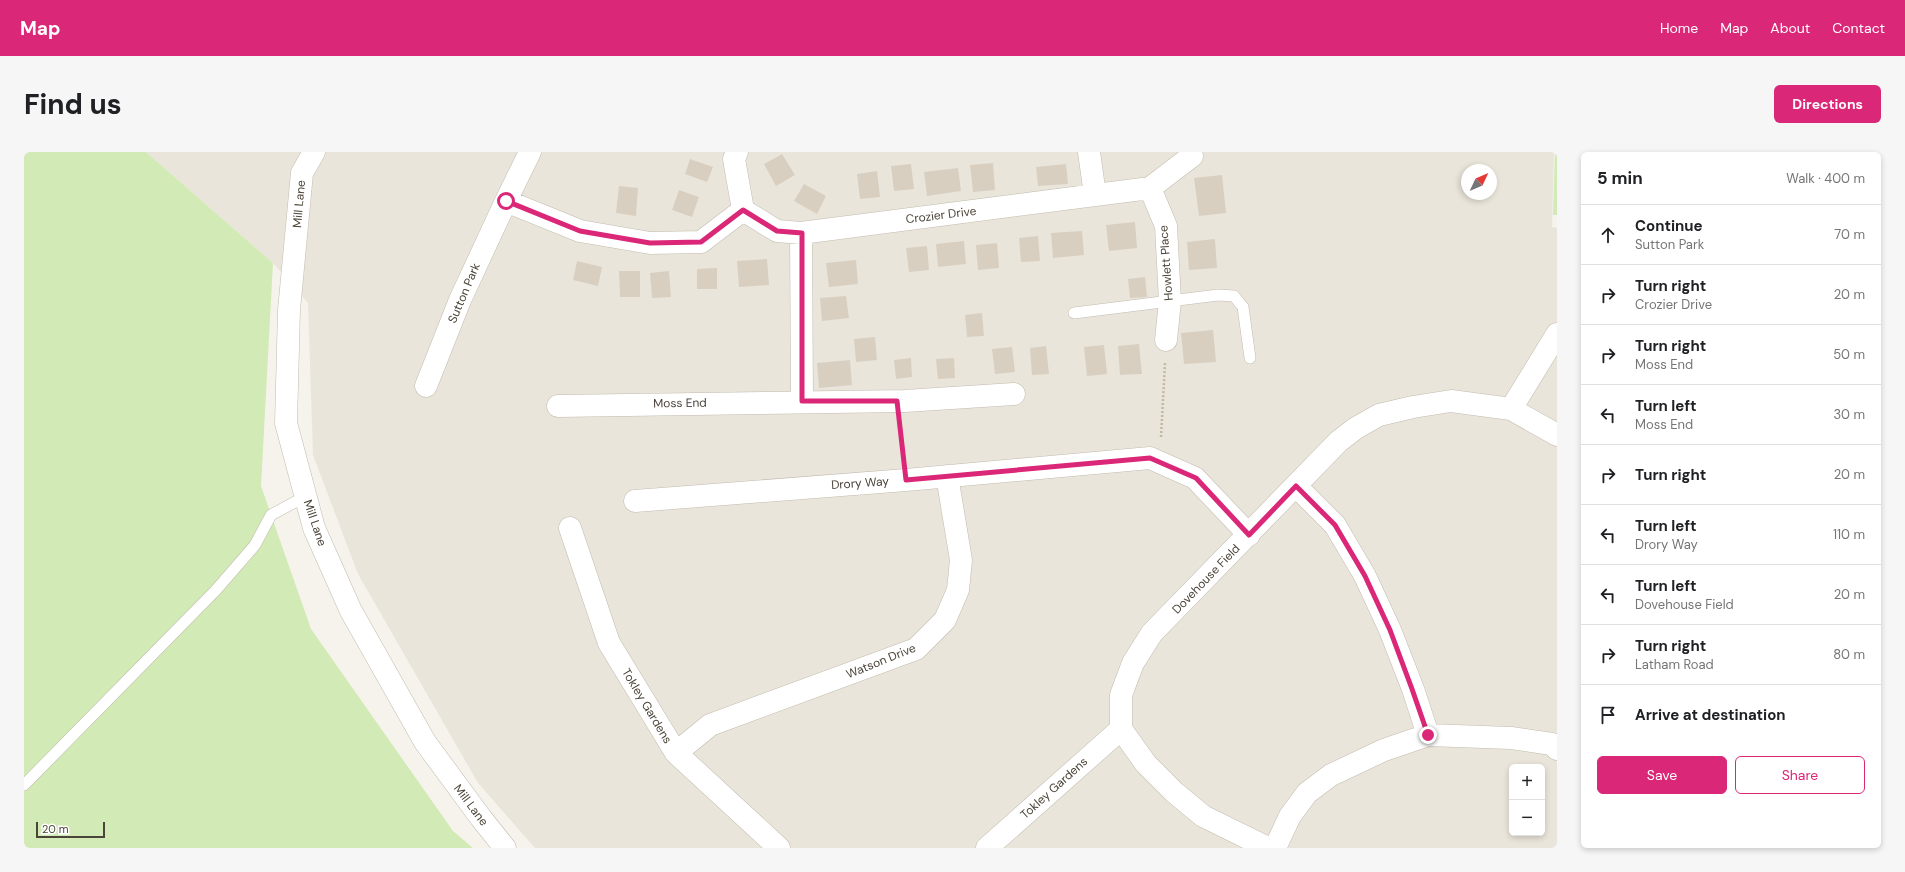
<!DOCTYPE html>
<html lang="en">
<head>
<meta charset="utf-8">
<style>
	:root { --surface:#fff; --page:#f6f6f6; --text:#202124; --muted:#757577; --line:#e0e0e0; --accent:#db2777 }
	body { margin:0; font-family:"DM Sans",sans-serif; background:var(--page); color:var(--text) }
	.controls { position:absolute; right:12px; bottom:12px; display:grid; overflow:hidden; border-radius:6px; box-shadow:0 2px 6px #0003 }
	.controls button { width:36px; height:36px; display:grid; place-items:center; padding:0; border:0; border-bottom:1px solid var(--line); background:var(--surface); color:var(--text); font:20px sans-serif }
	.compass { position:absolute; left:1437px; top:12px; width:36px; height:36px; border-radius:50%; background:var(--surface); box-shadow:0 2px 6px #0003; rotate:46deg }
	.scale { position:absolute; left:12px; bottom:10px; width:69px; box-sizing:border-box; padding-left:4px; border:2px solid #4b4439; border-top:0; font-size:11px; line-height:14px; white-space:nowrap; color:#4b4439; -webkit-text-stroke:3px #fff; paint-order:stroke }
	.stop { position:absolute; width:12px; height:12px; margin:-9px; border:3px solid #db2777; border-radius:50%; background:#fff }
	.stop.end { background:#db2777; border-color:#fff; box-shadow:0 1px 4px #0008 }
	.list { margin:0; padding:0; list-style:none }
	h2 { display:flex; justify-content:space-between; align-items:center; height:52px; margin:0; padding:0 16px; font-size:17px }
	h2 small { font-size:13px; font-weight:400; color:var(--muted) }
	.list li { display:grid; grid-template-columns:26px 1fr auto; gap:12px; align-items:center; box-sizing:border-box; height:60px; padding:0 16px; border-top:1px solid var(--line) }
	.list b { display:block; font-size:15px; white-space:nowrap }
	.list p { margin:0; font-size:13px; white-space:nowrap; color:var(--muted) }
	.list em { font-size:13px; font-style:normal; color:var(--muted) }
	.actions { display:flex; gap:8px; padding:12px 16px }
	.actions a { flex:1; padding:9px 0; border:1px solid var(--accent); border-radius:6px; text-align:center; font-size:14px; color:var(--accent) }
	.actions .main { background:var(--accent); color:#fff }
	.icon { flex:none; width:22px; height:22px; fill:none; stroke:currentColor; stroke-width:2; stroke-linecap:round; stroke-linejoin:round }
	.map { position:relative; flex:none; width:1533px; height:696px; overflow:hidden; border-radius:6px }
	header { display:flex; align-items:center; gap:24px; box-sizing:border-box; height:56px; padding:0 20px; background:var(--accent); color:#fff }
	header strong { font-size:19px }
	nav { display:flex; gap:22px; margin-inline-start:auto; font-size:14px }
	.intro { display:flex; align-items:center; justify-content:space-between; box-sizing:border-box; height:96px; padding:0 24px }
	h1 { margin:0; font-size:28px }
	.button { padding:10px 18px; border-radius:6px; background:var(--accent); color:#fff; font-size:14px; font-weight:700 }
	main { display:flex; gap:24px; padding:0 24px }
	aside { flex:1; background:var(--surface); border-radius:6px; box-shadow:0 2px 6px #0003 }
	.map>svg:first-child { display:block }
</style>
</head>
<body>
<header>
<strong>Map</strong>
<nav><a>Home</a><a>Map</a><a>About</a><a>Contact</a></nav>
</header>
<div class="intro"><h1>Find us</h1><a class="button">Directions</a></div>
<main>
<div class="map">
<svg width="1533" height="696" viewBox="0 0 1533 696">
	<rect width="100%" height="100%" fill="#f6f3ec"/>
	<path fill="#eae5da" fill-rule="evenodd" d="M122,0H1530L1528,75L1533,76V696H511L454,631L334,422L289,303L284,151L249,111ZM1443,18H1467V42H1443ZM1488,615H1518V681H1488Z"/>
	<path fill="#d2eab5" d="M0,0H122L249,111L237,334L287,477L429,679L449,696H0Z
		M1531,0H1533V63H1529Z"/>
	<path fill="#d8cfc1" d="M758,2L771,23L752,34L740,12Z
		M666,7L689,15L683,30L661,22Z
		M969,11L971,38L949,40L946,13Z
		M887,12L890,37L870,39L867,14Z
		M1042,12L1044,32L1014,34L1012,15Z
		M934,16L937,39L903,44L900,20Z
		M853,19L856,45L836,47L833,22Z
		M1198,23L1202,61L1175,64L1170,26Z
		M780,32L802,44L793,62L770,49Z
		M595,34L614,36L612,64L592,61Z
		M655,38L675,45L668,65L648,58Z
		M1111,70L1113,96L1085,99L1082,73Z
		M1058,79L1060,103L1029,106L1027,81Z
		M1014,84L1016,109L997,110L995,86Z
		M1191,87L1193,116L1165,118L1163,90Z
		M940,89L942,112L914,115L912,92Z
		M973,91L975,116L954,118L952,93Z
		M903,94L905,118L885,120L882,96Z
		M743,107L745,133L715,135L713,109Z
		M832,108L834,132L805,135L802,111Z
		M553,109L578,115L574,134L549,128Z
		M693,116V137H673V117Z
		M595,119H616V145H596Z
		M645,119L647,145L628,146L626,121Z
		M1121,125L1123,145L1106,146L1104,127Z
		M822,144L825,166L798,169L796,146Z
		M958,161L960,184L943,185L941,163Z
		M1189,178L1192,210L1160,212L1157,181Z
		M851,185L853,208L832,210L830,187Z
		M1115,192L1118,222L1096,223L1094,194Z
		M1080,193L1083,222L1063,224L1060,195Z
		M1022,194L1025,222L1008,223L1006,196Z
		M988,195L991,220L971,222L968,197Z
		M887,206L888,225L872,227L870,208Z
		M930,206L931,226L914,227L912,207Z
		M826,208L828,233L795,236L793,211Z"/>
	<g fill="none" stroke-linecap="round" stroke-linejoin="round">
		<defs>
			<path id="lane" d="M1050,161L1194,143L1210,144L1219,155L1226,206
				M0,633L192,438L231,393L247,363L282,344"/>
			<path id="street" d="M290,0L278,21L265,158L262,271L290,376L327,459L401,590L457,666L481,696
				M713,0L710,7L719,58L753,79L777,81L1126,36L1168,4
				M1065,0L1071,43
				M1126,36L1142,74L1146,149L1142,188
				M482,49L506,0
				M777,81L778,249
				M402,234L436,148L482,49L556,79L626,91L677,90L719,58
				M534,254L881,249L990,242
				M1487,257L1533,182
				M1272,334L1311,373L1341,424L1366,478L1389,537L1404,583
				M611,349L882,328L1126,306L1171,326L1225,383
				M546,376L585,491L652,601L755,696
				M652,601L686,573L892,497L921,468L934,438L937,408L923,324
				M963,696L1097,577
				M1244,696L1179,664L1150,640L1122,612L1097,577V543L1109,511L1128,481L1315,289L1332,276L1355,263L1389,255L1427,249L1487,257L1533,283
				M1251,696L1266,664L1283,641L1307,623L1360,598L1404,583L1487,586L1528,592L1533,597"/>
		</defs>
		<use href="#lane" stroke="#c2bbae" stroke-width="12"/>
		<use href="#street" stroke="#c2bbae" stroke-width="23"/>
		<path stroke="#c4b79f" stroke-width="2.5" stroke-dasharray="2 2" stroke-linecap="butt" d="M875,271L879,306
			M1137,285L1141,211"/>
		<use href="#lane" stroke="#fff" stroke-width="11"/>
		<use href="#street" stroke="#fff" stroke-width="22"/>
	</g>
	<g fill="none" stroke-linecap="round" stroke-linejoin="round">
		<path stroke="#db2777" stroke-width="5" d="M482,49L556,79L626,91L677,90L719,58L753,79L778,81V249H873L882,328L1126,306L1172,326L1225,383L1272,334L1311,373L1341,424L1366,478L1388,537L1404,583"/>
	</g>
	<g text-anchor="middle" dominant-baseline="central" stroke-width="3" stroke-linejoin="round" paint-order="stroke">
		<g font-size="12" fill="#4b4439" stroke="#fff">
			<text transform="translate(275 52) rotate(-85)">Mill Lane</text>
			<text transform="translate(917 63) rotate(-7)">Crozier Drive</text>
			<text transform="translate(1142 111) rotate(-94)">Howlett Place</text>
			<text transform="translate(440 141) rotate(-67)">Sutton Park</text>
			<text transform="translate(656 251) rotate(-1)">Moss End</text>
			<text transform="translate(836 331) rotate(-4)">Drory Way</text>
			<text transform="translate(291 371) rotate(71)">Mill Lane</text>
			<text transform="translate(1182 427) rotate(-46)">Dovehouse Field</text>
			<text transform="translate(857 509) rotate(-22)">Watson Drive</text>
			<text transform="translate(623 554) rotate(59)">Tokley Gardens</text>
			<text transform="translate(1030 636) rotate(-42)">Tokley Gardens</text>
			<text transform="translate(447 653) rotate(53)">Mill Lane</text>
		</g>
	</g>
</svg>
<div class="controls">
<button>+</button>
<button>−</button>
</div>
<svg class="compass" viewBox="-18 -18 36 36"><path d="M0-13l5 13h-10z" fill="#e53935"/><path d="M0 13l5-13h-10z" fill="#757577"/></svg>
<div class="scale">20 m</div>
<div class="stop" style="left:482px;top:49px"></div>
<div class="stop end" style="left:1404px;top:583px"></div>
</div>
<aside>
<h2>5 min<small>Walk · 400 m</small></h2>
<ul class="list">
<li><svg class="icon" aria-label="ahead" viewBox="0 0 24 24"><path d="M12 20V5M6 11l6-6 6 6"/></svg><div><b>Continue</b><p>Sutton Park</p></div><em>70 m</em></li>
<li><svg class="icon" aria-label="right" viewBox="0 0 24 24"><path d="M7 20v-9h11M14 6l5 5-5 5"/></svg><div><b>Turn right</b><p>Crozier Drive</p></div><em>20 m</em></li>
<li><svg class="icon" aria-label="right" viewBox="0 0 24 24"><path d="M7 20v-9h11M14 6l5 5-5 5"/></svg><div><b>Turn right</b><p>Moss End</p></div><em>50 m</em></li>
<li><svg class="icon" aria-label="left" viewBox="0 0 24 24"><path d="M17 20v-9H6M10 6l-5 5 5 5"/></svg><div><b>Turn left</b><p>Moss End</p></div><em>30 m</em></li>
<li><svg class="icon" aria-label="right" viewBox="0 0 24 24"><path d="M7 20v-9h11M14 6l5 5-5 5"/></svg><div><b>Turn right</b></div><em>20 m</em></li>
<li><svg class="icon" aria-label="left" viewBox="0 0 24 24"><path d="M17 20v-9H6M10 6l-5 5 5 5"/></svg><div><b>Turn left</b><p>Drory Way</p></div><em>110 m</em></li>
<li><svg class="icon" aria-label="left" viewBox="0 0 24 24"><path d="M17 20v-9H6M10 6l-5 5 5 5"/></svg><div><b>Turn left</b><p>Dovehouse Field</p></div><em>20 m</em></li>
<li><svg class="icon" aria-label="right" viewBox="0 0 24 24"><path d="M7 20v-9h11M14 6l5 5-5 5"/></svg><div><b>Turn right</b><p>Latham Road</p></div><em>80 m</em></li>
<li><svg class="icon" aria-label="arrive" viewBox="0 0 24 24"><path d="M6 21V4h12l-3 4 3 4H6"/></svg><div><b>Arrive at destination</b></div></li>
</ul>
<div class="actions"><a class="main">Save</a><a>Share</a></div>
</aside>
</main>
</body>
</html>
